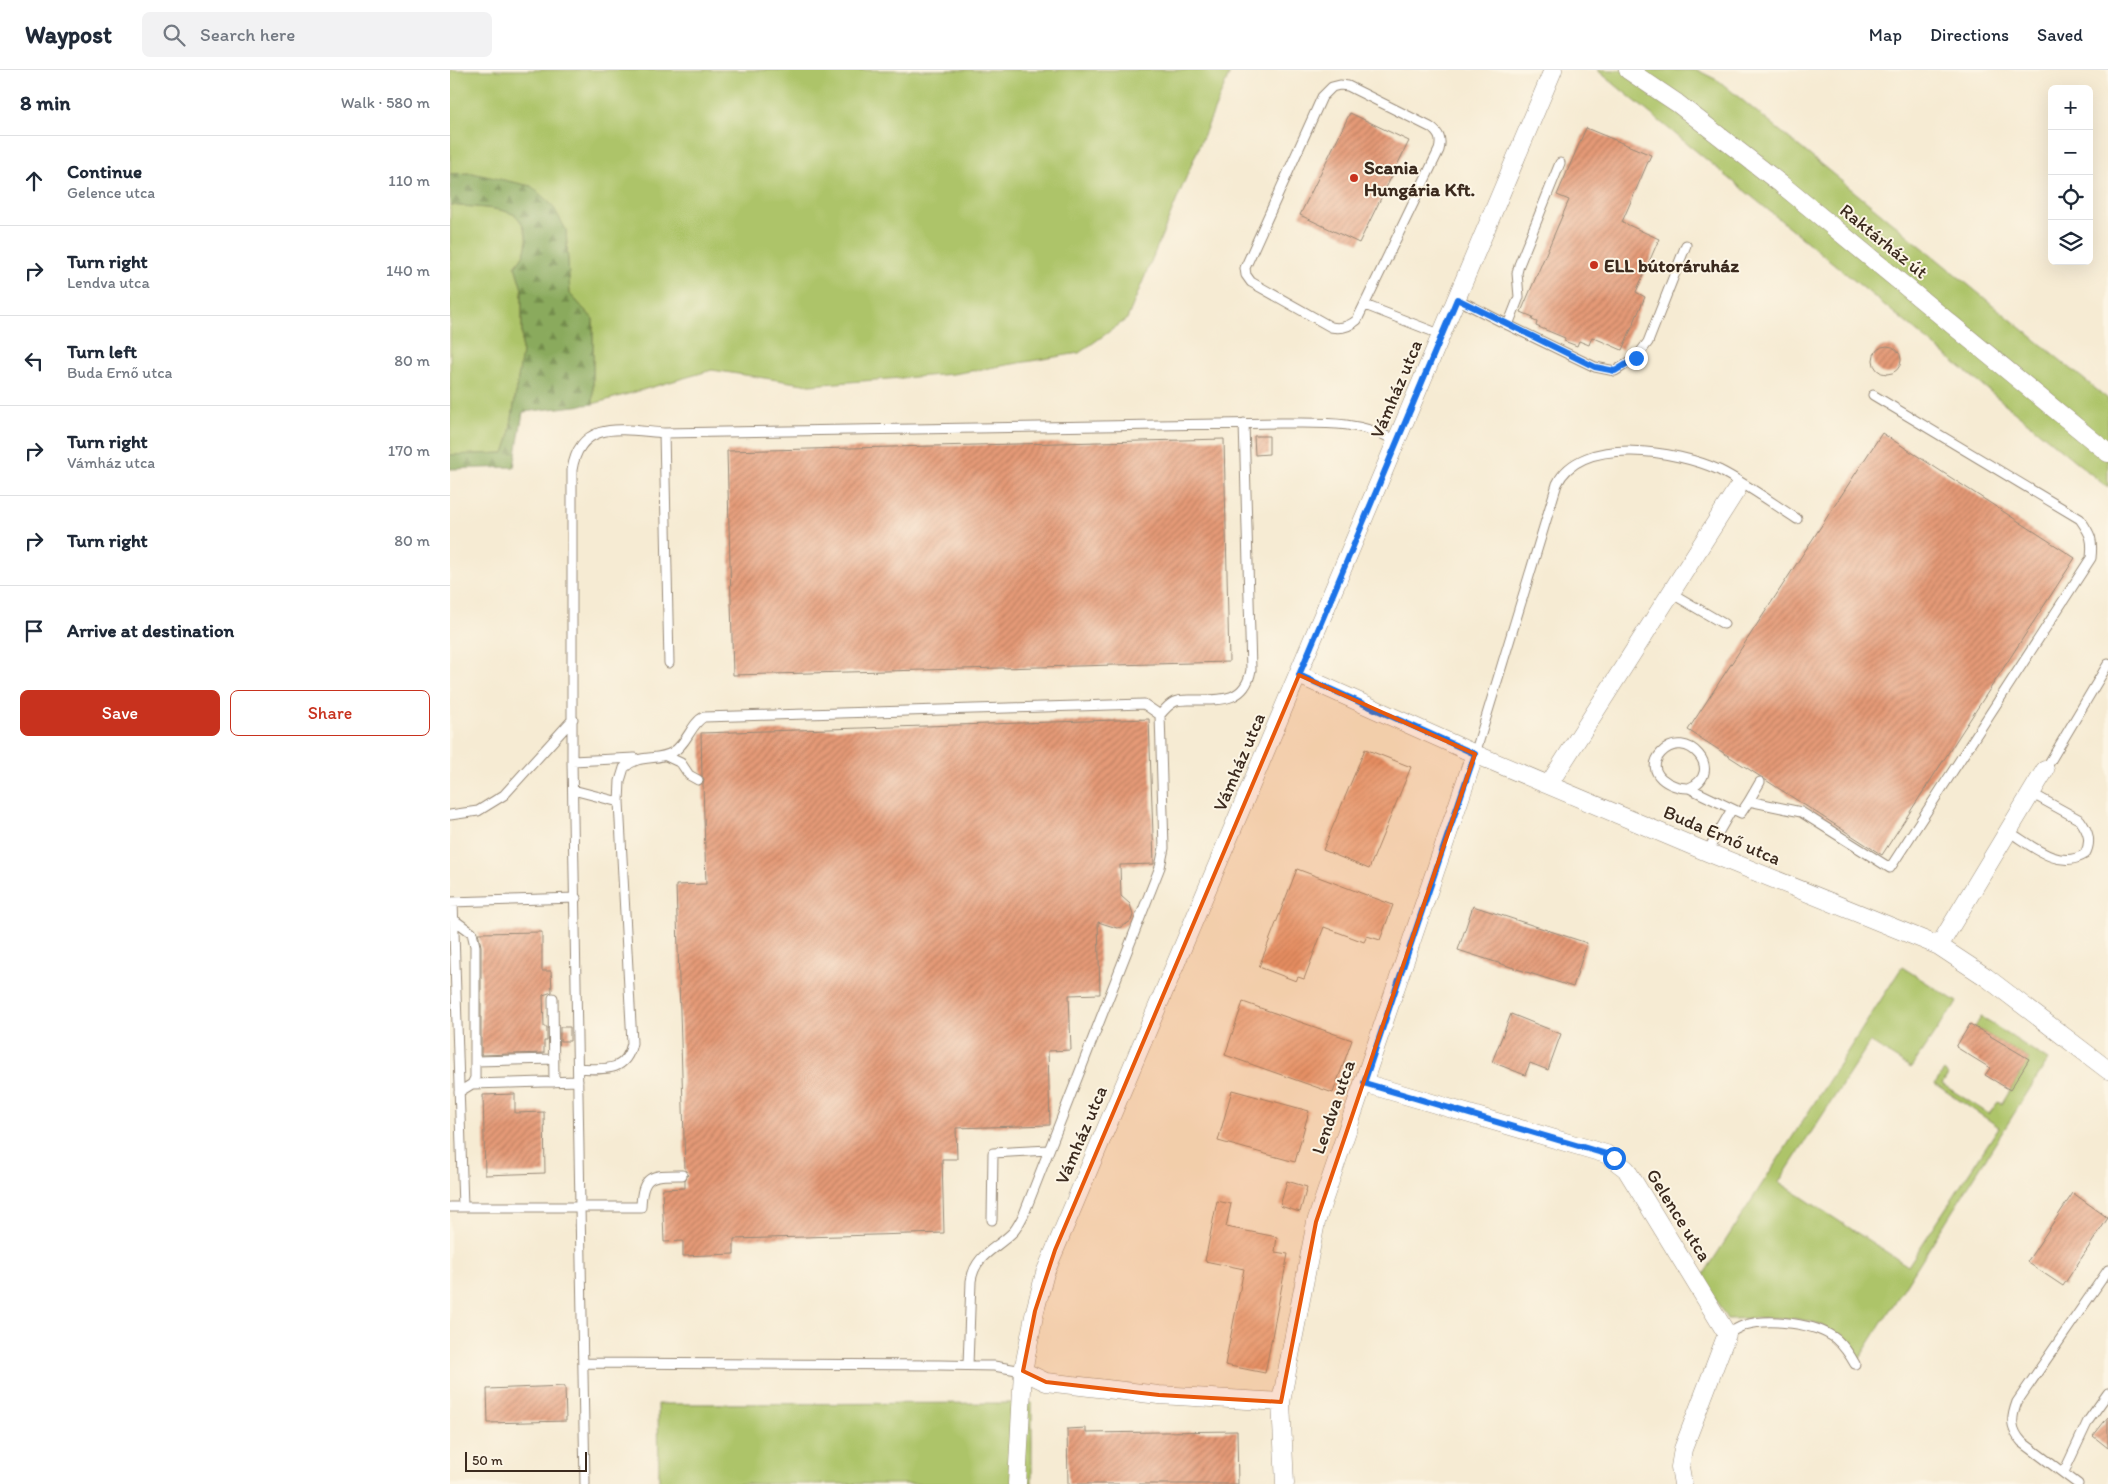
<!DOCTYPE html>
<html lang="en">
<head>
<meta charset="utf-8">
<style>
	:root { --surface:#fff; --page:#f2f2f3; --text:#1f2937; --muted:#747a83; --line:#e0e1e3; --accent:#c8321e }
	body { margin:0; font-family:Itim,sans-serif; background:var(--page); color:var(--text) }
	.controls { position:absolute; right:15px; top:15px; display:grid; overflow:hidden; border-radius:8px; box-shadow:0 5px 20px #0002 }
	.controls button { width:45px; height:45px; display:grid; place-items:center; padding:0; border:0; border-bottom:1px solid var(--line); background:var(--surface); color:var(--text); font:25px sans-serif }
	.scale { position:absolute; left:15px; bottom:12px; width:122px; box-sizing:border-box; padding-left:5px; border:2px solid #3b2a1e; border-top:0; font-size:14px; line-height:18px; white-space:nowrap; color:#3b2a1e; -webkit-text-stroke:4px #fcf5e5; paint-order:stroke }
	.stop { position:absolute; width:15px; height:15px; margin:-11px; border:4px solid #1a73e8; border-radius:50%; background:#fff }
	.stop.end { background:#1a73e8; border-color:#fff; box-shadow:0 1px 5px #0008 }
	.list { margin:0; padding:0; list-style:none }
	h2 { display:flex; justify-content:space-between; align-items:center; height:65px; margin:0; padding:0 20px; font-size:21px }
	h2 small { font-size:16px; font-weight:400; color:var(--muted) }
	.list li { display:grid; grid-template-columns:32px 1fr auto; gap:15px; align-items:center; box-sizing:border-box; height:90px; padding:0 20px; border-top:1px solid var(--line) }
	.list b { display:block; font-size:19px; white-space:nowrap }
	.list p { margin:0; font-size:16px; white-space:nowrap; color:var(--muted) }
	.list em { font-size:16px; font-style:normal; color:var(--muted) }
	.actions { display:flex; gap:10px; padding:15px 20px }
	.actions a { flex:1; padding:11px 0; border:1px solid var(--accent); border-radius:8px; text-align:center; font-size:18px; color:var(--accent) }
	.actions .main { background:var(--accent); color:#fff }
	.icon { flex:none; width:28px; height:28px; fill:none; stroke:currentColor; stroke-width:2; stroke-linecap:round; stroke-linejoin:round }
	.map { position:relative; flex:none; width:1658px; height:1414px; overflow:hidden }
	header { display:flex; align-items:center; gap:30px; box-sizing:border-box; height:70px; padding:0 25px; background:var(--surface); border-bottom:1px solid var(--line) }
	header strong { font-size:24px }
	nav { display:flex; gap:28px; margin-inline-start:auto; font-size:18px }
	.search { width:350px; height:45px; background:var(--page); display:flex; align-items:center; gap:12px; box-sizing:border-box; padding:0 18px; border-radius:8px; color:var(--muted); font-size:19px }
	main { display:flex }
	aside { flex:1; background:var(--surface) }
	.map>svg:first-child { display:block }
</style>
</head>
<body>
<header>
<strong>Waypost</strong>
<div class="search"><svg class="icon" aria-label="search" viewBox="0 0 24 24"><circle cx="10" cy="10" r="6"/><path d="M15 15l6 6"/></svg>Search here</div>
<nav><a>Map</a><a>Directions</a><a>Saved</a></nav>
</header>
<main>
<aside>
<h2>8 min<small>Walk · 580 m</small></h2>
<ul class="list">
<li><svg class="icon" aria-label="ahead" viewBox="0 0 24 24"><path d="M12 20V5M6 11l6-6 6 6"/></svg><div><b>Continue</b><p>Gelence utca</p></div><em>110 m</em></li>
<li><svg class="icon" aria-label="right" viewBox="0 0 24 24"><path d="M7 20v-9h11M14 6l5 5-5 5"/></svg><div><b>Turn right</b><p>Lendva utca</p></div><em>140 m</em></li>
<li><svg class="icon" aria-label="left" viewBox="0 0 24 24"><path d="M17 20v-9H6M10 6l-5 5 5 5"/></svg><div><b>Turn left</b><p>Buda Ernő utca</p></div><em>80 m</em></li>
<li><svg class="icon" aria-label="right" viewBox="0 0 24 24"><path d="M7 20v-9h11M14 6l5 5-5 5"/></svg><div><b>Turn right</b><p>Vámház utca</p></div><em>170 m</em></li>
<li><svg class="icon" aria-label="right" viewBox="0 0 24 24"><path d="M7 20v-9h11M14 6l5 5-5 5"/></svg><div><b>Turn right</b></div><em>80 m</em></li>
<li><svg class="icon" aria-label="arrive" viewBox="0 0 24 24"><path d="M6 21V4h12l-3 4 3 4H6"/></svg><div><b>Arrive at destination</b></div></li>
</ul>
<div class="actions"><a class="main">Save</a><a>Share</a></div>
</aside>
<div class="map">
<svg width="1658" height="1414" viewBox="0 0 1658 1414">
	<defs>
		<pattern id="forest-firs" width="22" height="20" patternUnits="userSpaceOnUse" patternTransform="scale(1.25)"><rect width="22" height="20" fill="#8aaa5d"/><path d="M5 1l3.5 6h-7zM16 11l3.5 6h-7z" fill="#728b4c"/></pattern>
		<pattern id="building-hatch" width="6" height="6" patternUnits="userSpaceOnUse" patternTransform="scale(1.25)"><rect width="6" height="6" fill="#e59a77"/><path d="M-1 1l2-2M0 6l6-6M5 7l2-2" fill="none" stroke="#bb7e61"/></pattern>
	</defs>
	<rect width="100%" height="100%" fill="#fcf5e5"/>
	<filter id="ink" filterUnits="userSpaceOnUse"><feTurbulence type="fractalNoise" baseFrequency=".02" numOctaves="2"/><feDisplacementMap in="SourceGraphic" scale="10" xChannelSelector="R" yChannelSelector="G"/><feConvolveMatrix kernelMatrix="1 2 1 2 8 2 1 2 1" color-interpolation-filters="sRGB"/></filter>
	<filter id="wash" filterUnits="userSpaceOnUse"><feTurbulence type="fractalNoise" baseFrequency=".0096" numOctaves="4" result="noise"/><feDisplacementMap in="SourceGraphic" scale="20" xChannelSelector="R" yChannelSelector="G"/><feGaussianBlur stdDeviation="1.12" result="paint"/><feColorMatrix in="noise" values="0 0 0 0 0 0 0 0 0 0 0 0 0 0 0 0 0 1.4 0 .05"/><feComposite in="paint" operator="in"/></filter>
	<g filter="url(#wash)">
		<rect width="100%" height="100%" fill="#f6ebd3"/>
		<path fill="#adc469" stroke="#747744" d="M0,0H781L677,249L629,283L503,304L360,315L262,300L143,334V249L120,224L116,160L22,103L0,104Z
			M1147,0H1247L1269,11L1658,329V418Z
			M0,135C17,137 51,137 65,145C71,150 75,158 76,165C78,179 74,186 65,196L72,219V282L59,368L54,383L0,385Z
			M1452,897L1507,932L1503,939L1497,945L1461,998L1420,972L1329,1112L1458,1196L1549,1057L1485,1014L1494,1001L1498,1005L1492,1014L1539,1044L1548,1032L1552,1034L1579,989L1525,957L1531,947L1598,990L1409,1289C1402,1281 1394,1271 1385,1264C1357,1241 1310,1249 1277,1249L1252,1207Z
			M582,1333V1414H209L208,1334Z"/>
		<path fill="url(#forest-firs)" stroke="#626a3e" d="M22,103L81,116L103,136L116,160L120,224L143,249V334L73,342L64,397L0,399V385L54,383L59,368L72,282V219L65,196C74,186 78,179 76,165C75,158 71,150 65,145C51,137 17,137 0,135V104Z"/>
		<g id="blocks">
			<path fill="url(#building-hatch)" d="M900,43L959,71L909,173L850,145Z
				M1136,58L1201,85L1172,152L1209,169L1186,222L1195,227L1172,280L1142,267L1139,275L1129,271L1127,276L1114,271L1115,268L1086,256L1087,252L1082,250L1083,247L1071,242L1119,130L1107,125Z
				M1423 290a14 14 0 1 1 28 0a14 14 0 1 1-28 0Z
				M1432,363L1625,488L1432,785L1238,660Z
				M804,366H819V384L805,385Z
				M774,369L779,592L283,605L277,381Z
				M699,649L704,794L670,795L671,826L680,834L683,845L681,851L672,857L667,858L648,852L650,924L619,925L621,980L598,981L600,1055L506,1058L507,1089H492L494,1163L284,1169V1184L233,1186V1171L214,1172L212,1119L235,1118V1110L238,1105L235,1099L226,815L256,814L253,714L254,709L252,706L251,663Z
				M915,679L961,697L919,799L873,780Z
				M847,799L943,835L930,870L917,866L914,872L874,857L854,909L848,907L846,911L809,897Z
				M1023,836L1137,873L1123,917L1008,880Z
				M92,862V901H101L102,922L93,925L94,957H97V971H94V983L31,985V876L28,863Z
				M793,932L902,970L883,1023L775,985Z
				M1061,944L1111,964L1098,1000L1080,993L1075,1005L1042,992Z
				M1520,954L1579,989L1560,1020L1535,1005L1540,998L1506,977Z
				M110,957H120V971H110Z
				M782,1020L859,1041L845,1092L768,1071Z
				M65,1024V1043L94,1042L95,1103L35,1105L33,1025Z
				M837,1111L857,1117L850,1142L830,1136Z
				M1623,1123L1658,1148L1613,1216L1577,1192Z
				M767,1131L781,1134L776,1157L827,1167L825,1182L838,1184L815,1303L775,1295L794,1199L755,1191Z
				M115,1316L116,1351L38,1353L37,1319Z
				M1658,1347V1378L1643,1366Z
				M636,1358V1363L787,1361L788,1414H618L617,1359Z"/>
		</g>
	</g>
	<g filter="url(#ink)">
		<use href="#blocks" fill-opacity="0" stroke="#988a78" stroke-width="1"/>
		<g fill="none" stroke-linecap="round" stroke-linejoin="round">
			<defs>
				<path id="lane" d="M890,15L898,16L980,57C989,63 992,69 989,80L907,250C899,257 891,259 881,257L801,212L796,205L795,198L872,27L882,17Z
					M1110,93L1069,195L1067,203L1069,227L1058,255L1145,297L1165,301L1186,288L1198,272L1236,175
					M1007,229L1058,255
					M915,235L992,265
					M214,363L219,593
					M1221,523L1274,554
					M1025,684L1107,414C1131,364 1228,381 1269,400C1295,413 1322,433 1347,449
					M216,686L231,693L239,705L248,710
					M122,691L185,688
					M1595,700L1658,594
					M1239,718C1277,702 1236,656 1211,683C1193,703 1221,719 1239,718L1291,743L1299,731L1351,742L1440,798L1641,488C1643,469 1641,465 1630,449L1423,325
					M123,720L169,732L182,973C176,1004 152,999 128,998
					M1299,731L1310,712
					M169,732L170,711L174,698C189,683 207,692 223,682C237,674 242,652 254,647L694,634L710,645C714,640 718,635 724,632C728,630 734,630 739,630C767,630 795,634 801,600L794,353
					M0,745L28,741L54,725L123,649
					M1558,761C1581,775 1609,801 1635,784C1642,771 1638,761 1630,750L1581,723
					M1257,782L1282,739
					M0,832L126,828
					M3,832L13,1137
					M3,849L22,863L25,876V1008L22,1014L9,1022
					M103,928L104,1012
					M26,991L104,989
					M22,1014L128,1011
					M0,1137H191C192,1104 202,1105 232,1105
					M542,1150L543,1083L599,1080
					M1277,1264C1283,1261 1289,1257 1295,1255C1319,1248 1366,1253 1386,1269C1394,1276 1400,1285 1405,1294
					M133,1293L490,1295L544,1296L573,1301
					M518,1295L521,1211C525,1184 547,1179 564,1161C568,1156 571,1150 574,1144L710,797L714,778L710,645
					M1614,1402L1638,1351L1658,1323
					M135,1414L122,691V400C130,348 174,360 214,363L830,353C870,353 910,350 946,371
					M1628,1414L1572,1372C1560,1359 1561,1348 1567,1332L1658,1200"/>
				<path id="street" d="M1178,0L1227,33L1331,114L1658,383
					M849,605L1025,684L1257,782L1489,876L1536,907L1658,1000
					M1099,714L1287,419
					M1489,876L1595,700
					M914,1013L1156,1084L1176,1099L1277,1264L1233,1379L1230,1397L1233,1414
					M573,1301L596,1312L709,1325L831,1332
					M567,1414L573,1301L585,1241L595,1203L1103,0
					M835,1414L831,1332L866,1152L1025,684"/>
			</defs>
			<use href="#lane" stroke="#988a78" stroke-width="11"/>
			<use href="#street" stroke="#988a78" stroke-width="19"/>
			<use href="#lane" stroke="#fff" stroke-width="9"/>
			<use href="#street" stroke="#fff" stroke-width="18"/>
		</g>
	</g>
	<g fill="none" stroke-linecap="round" stroke-linejoin="round" filter="url(#ink)">
		<path stroke="#1a73e8" stroke-width="6" d="M1164,1088L1156,1084L914,1013L1025,684L849,605L1007,229L1145,297L1165,301L1186,288"/>
	</g>
	<path fill="#e8590c" fill-opacity="0.2" stroke="#e8590c" stroke-width="4" stroke-linejoin="round" d="M849,605L1025,684L866,1152L831,1332L709,1325L596,1312L573,1301L585,1241L605,1180Z"/>
	<g fill="#c8321e" stroke="#fcf5e5" stroke-width="2">
		<circle cx="904" cy="108" r="5"/>
		<circle cx="1144" cy="195" r="5"/>
	</g>
	<g text-anchor="middle" dominant-baseline="central" stroke-width="4" stroke-linejoin="round" paint-order="stroke">
		<g font-size="19" font-weight="bold" fill="#3b2a1e" stroke="#fcf5e5" text-anchor="start">
			<text x="914" y="97">Scania<tspan x="914" dy="22">Hungária Kft.</tspan></text>
			<text x="1154" y="195">ELL bútoráruház</text>
		</g>
		<g font-size="19" fill="#3b2a1e" stroke="#fcf5e5">
			<text transform="translate(1434 171) rotate(39)">Raktárház út</text>
			<text transform="translate(946 319) rotate(-67)">Vámház utca</text>
			<text transform="translate(789 692) rotate(-67)">Vámház utca</text>
			<text transform="translate(1272 765) rotate(23)">Buda Ernő utca</text>
			<text transform="translate(883 1037) rotate(-71)">Lendva utca</text>
			<text transform="translate(631 1065) rotate(-67)">Vámház utca</text>
			<text transform="translate(1229 1145) rotate(58)">Gelence utca</text>
		</g>
	</g>
</svg>
<div class="controls">
<button>+</button>
<button>−</button>
<button><svg class="icon" aria-label="locate" viewBox="0 0 24 24"><circle cx="12" cy="12" r="6"/><path d="M12 2v4M12 18v4M2 12h4M18 12h4"/></svg></button>
<button><svg class="icon" aria-label="layers" viewBox="0 0 24 24"><path d="M12 4l9 5-9 5-9-5zM3 14l9 5 9-5"/></svg></button>
</div>
<div class="scale">50 m</div>
<div class="stop" style="left:1164px;top:1088px"></div>
<div class="stop end" style="left:1186px;top:288px"></div>
</div>
</main>
</body>
</html>
